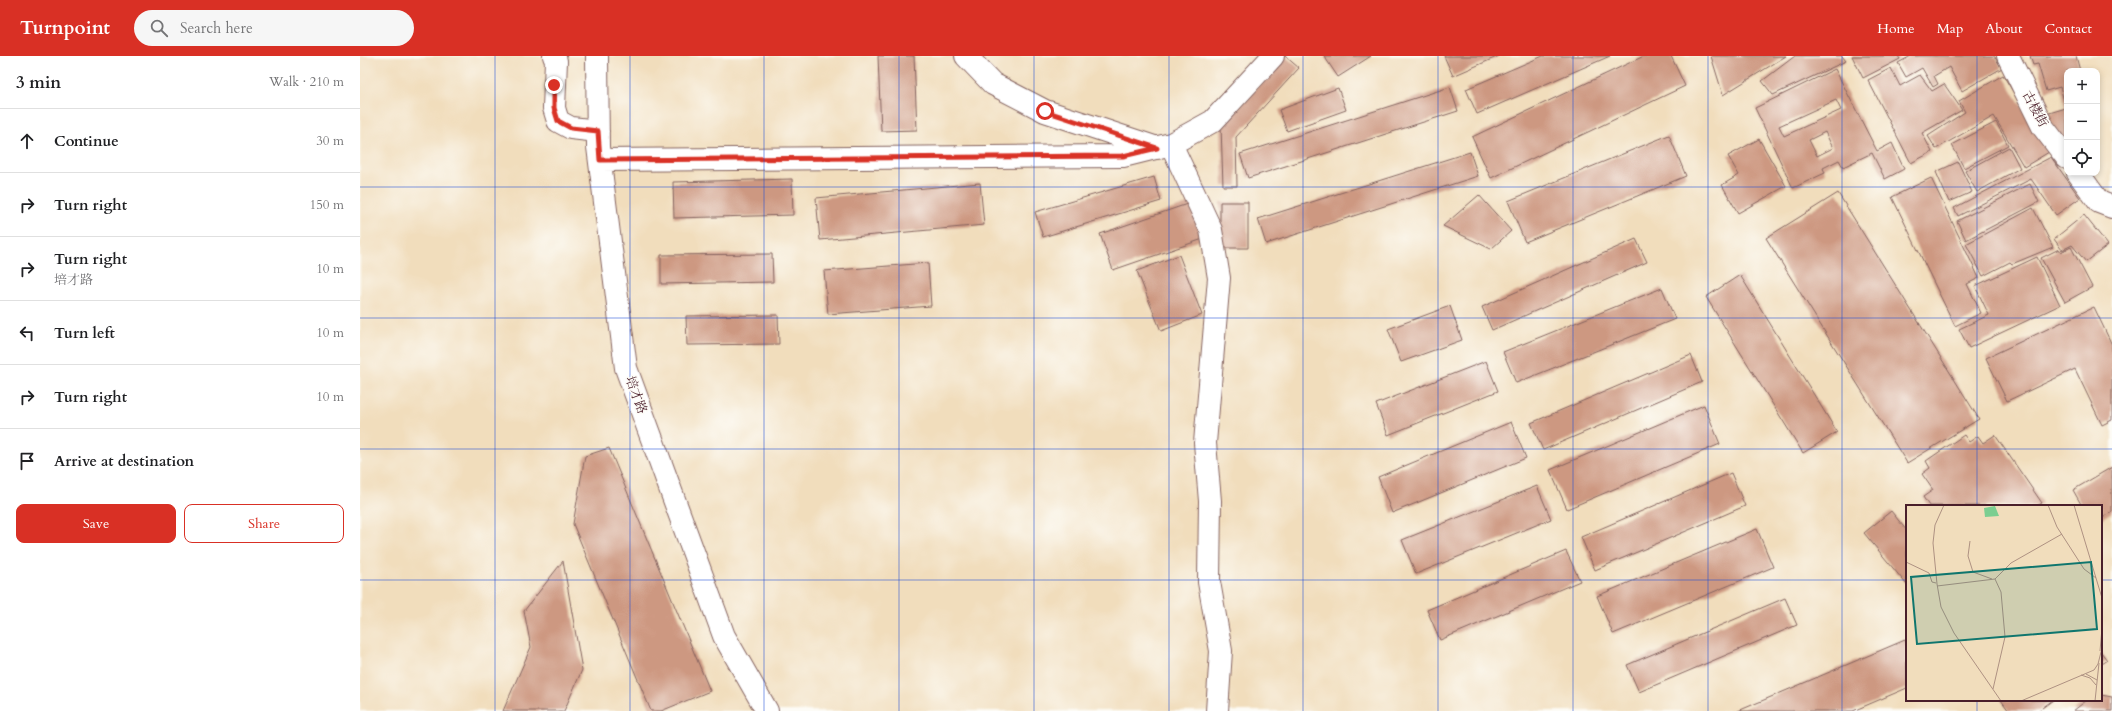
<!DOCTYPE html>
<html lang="en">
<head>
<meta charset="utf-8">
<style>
	:root { --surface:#fff; --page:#f6f6f6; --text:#202124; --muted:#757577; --line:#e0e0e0; --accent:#d93025 }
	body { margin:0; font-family:Cardo,"Noto Serif SC",serif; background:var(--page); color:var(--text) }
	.controls { position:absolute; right:12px; top:12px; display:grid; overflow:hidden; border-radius:8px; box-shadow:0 2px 6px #0003 }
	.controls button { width:36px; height:36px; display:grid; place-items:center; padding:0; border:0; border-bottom:1px solid var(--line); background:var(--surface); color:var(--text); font:20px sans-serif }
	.stop { position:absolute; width:12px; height:12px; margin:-9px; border:3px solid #d93025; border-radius:50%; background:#fff }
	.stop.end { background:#d93025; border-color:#fff; box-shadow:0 1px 4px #0008 }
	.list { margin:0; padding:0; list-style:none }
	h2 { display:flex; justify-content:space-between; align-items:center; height:52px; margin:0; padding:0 16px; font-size:17px }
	h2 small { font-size:13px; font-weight:400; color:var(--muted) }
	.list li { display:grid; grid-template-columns:26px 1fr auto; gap:12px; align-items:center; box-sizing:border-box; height:64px; padding:0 16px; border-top:1px solid var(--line) }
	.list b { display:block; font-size:15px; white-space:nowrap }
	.list p { margin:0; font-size:13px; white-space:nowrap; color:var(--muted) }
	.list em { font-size:13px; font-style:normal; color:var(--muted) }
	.actions { display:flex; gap:8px; padding:12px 16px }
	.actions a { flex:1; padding:9px 0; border:1px solid var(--accent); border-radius:8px; text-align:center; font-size:14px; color:var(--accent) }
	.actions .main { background:var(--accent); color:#fff }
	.icon { flex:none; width:22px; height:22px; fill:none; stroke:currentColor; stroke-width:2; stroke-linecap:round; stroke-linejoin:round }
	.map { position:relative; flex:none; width:1752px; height:655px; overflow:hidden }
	header { display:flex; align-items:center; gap:24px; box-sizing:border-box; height:56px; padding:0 20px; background:var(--accent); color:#fff }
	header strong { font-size:19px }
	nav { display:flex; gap:22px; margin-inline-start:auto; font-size:14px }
	.search { width:280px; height:36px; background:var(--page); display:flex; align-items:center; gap:10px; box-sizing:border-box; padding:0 14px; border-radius:22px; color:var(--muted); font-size:15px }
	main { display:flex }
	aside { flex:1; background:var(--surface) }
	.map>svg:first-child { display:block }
</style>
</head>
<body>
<header>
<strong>Turnpoint</strong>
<div class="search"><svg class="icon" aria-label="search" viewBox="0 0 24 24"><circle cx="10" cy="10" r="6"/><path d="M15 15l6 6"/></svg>Search here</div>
<nav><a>Home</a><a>Map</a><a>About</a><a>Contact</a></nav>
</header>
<main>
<aside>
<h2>3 min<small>Walk · 210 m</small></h2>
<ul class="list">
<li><svg class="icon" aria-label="ahead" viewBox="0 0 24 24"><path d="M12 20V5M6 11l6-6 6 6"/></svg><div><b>Continue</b></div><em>30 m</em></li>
<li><svg class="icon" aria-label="right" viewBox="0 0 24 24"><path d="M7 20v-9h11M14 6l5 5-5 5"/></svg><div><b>Turn right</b></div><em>150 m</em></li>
<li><svg class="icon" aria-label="right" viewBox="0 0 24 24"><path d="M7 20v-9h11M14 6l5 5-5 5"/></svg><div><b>Turn right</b><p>培才路</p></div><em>10 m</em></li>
<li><svg class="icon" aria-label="left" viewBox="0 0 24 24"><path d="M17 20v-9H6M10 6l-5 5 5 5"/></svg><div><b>Turn left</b></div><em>10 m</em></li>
<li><svg class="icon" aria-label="right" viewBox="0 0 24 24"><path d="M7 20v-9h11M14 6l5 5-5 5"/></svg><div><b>Turn right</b></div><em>10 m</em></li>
<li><svg class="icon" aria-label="arrive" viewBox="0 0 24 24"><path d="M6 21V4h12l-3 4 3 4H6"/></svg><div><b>Arrive at destination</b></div></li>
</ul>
<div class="actions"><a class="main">Save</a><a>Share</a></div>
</aside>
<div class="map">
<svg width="1752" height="655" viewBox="0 0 1752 655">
	<rect width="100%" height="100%" fill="#fdfcf7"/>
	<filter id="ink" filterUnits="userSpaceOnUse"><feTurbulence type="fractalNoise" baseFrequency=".025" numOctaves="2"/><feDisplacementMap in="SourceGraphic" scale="8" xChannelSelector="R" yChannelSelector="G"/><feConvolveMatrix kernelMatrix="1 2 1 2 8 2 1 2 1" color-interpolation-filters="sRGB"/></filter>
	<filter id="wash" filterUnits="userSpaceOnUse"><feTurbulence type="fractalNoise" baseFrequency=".012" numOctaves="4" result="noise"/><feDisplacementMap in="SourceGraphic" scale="16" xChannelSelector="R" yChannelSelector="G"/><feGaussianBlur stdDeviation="0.9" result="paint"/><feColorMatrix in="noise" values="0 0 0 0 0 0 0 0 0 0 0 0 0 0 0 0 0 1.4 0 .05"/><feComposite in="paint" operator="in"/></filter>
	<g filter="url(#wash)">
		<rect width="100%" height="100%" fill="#f1ddbc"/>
		<g id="blocks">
			<path fill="#cd9881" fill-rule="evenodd" d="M518,0H554L557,74L521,75Z
				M925,0L939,12L876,81L877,130H863L861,70Z
				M964,0H1011L978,21Z
				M1084,0H1139L1093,20Z
				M1183,0H1250L1117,58L1106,33Z
				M1284,0H1311L1325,30L1131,122L1112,81Z
				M1351,0H1426L1363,39Z
				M1435,0H1482L1486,5L1413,39L1402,25Z
				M1492,0H1538L1540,3L1503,22Z
				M1551,0H1634L1642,12L1602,35L1589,11L1574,20L1578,28L1573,31L1562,12L1546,21L1538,7Z
				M1670,0H1716L1720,15H1707V90L1686,58L1706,52L1700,31L1686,35L1678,8L1673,9Z
				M1531,12L1540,30L1560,19L1572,35L1584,28L1602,54L1562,77L1572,96L1551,107L1508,24Z
				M1475,13L1517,95L1532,87L1544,113L1525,123L1512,97L1483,111L1479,104L1463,112L1465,117L1433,132L1395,52ZM1476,44L1481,54L1424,80L1419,70ZM1465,76L1473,92L1457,100L1449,84Z
				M1643,19L1689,96L1664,111L1634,60L1576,93L1568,80L1605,56L1599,45Z
				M1090,31L1098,55L888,122L880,98Z
				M978,32L986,54L927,75L919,54Z
				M1636,66L1648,89L1604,112L1592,89Z
				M1309,79L1326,120L1165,186L1148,145Z
				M1399,83L1426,130L1378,157L1362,129L1379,119L1368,100Z
				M1649,91L1660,112L1617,136L1605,115Z
				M1110,96L1118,120L906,188L898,163Z
				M1691,101L1720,142L1696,159L1671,123L1598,160L1594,152Z
				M1598,106L1612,136L1589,146L1576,116Z
				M794,121L801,145L683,181L675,156Z
				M1571,122L1619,222L1607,228L1621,257L1595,270L1532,141Z
				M432,123L433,159L314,162L313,126Z
				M620,127L624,169L460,184L456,142Z
				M1670,128L1679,146L1606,184L1597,165Z
				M1478,137L1619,363L1547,407L1406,182Z
				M1119,139L1151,175L1131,193L1083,170Z
				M833,146L846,182L753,214L740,178Z
				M860,146H888V192H860Z
				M1673,152L1693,191L1652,208L1650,206L1623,220L1606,188Z
				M1724,159L1748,189L1726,206L1712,189L1702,194L1694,183Z
				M1276,183L1287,206L1132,274L1122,251Z
				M1711,191L1732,231L1705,246L1681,202L1699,193L1701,196Z
				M412,198L413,226L301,228V199Z
				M819,199L842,259L801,275L777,215Z
				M1677,201L1700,249L1609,292L1599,273L1629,259L1615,230Z
				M568,207L571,250L468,258L464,215Z
				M1380,219L1477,376L1443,397L1346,241Z
				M1302,232L1315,263L1156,327L1143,296Z
				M1090,250L1102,284L1041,306L1028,273Z
				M1734,251L1752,289V364L1742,369L1715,313L1647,345L1626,302Z
				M418,259L419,288L327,289L326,260Z
				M1331,299L1342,326L1183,394L1171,367Z
				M1126,305L1138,335L1028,379L1016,348Z
				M1344,349L1360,388L1207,453L1190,414Z
				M1151,366L1166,402L1032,457L1018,421Z
				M1604,379L1609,386L1618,380L1623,387L1635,379L1682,447L1677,450H1569L1563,441L1573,434L1562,418L1570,412L1566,405Z
				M249,392L350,635L301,655H291L213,468L225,400Z
				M1752,411V456L1741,463V450H1722L1713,434Z
				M1371,417L1385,450L1235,514L1221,481Z
				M1177,430L1191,463L1056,518L1042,484Z
				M1531,455L1547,475V529L1504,477Z
				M1397,473L1413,511L1253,578L1237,540Z
				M1206,495L1220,525L1080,584L1067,554Z
				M203,505L222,614L204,655H143L171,591L164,555Z
				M1425,542L1437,569L1279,636L1267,609Z
				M1545,584L1547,589V632L1493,655H1378Z
				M1741,596L1747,604L1741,608Z
				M1741,639L1752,641V655H1713L1727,644H1741Z
				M1641,644H1693L1678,655H1649Z"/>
		</g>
	</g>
	<g filter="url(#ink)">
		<use href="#blocks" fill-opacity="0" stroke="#84625e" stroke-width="1"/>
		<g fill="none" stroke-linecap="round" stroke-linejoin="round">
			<defs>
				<path id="minor" d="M194,0L196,5L194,52L198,65L211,72L238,75
					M237,0L238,91L266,312L364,580L407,655
					M606,0L633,28L685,55L797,92
					M1648,0L1683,71L1707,102
					M811,88L851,174L859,222L845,387L850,445L849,526L861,595L857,655
					M240,104L763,100L811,88L853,65L913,0
					M1718,117L1739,146L1752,151"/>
			</defs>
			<use href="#minor" stroke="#84625e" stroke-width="24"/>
			<use href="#minor" stroke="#fff" stroke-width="22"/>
		</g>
	</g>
	<g fill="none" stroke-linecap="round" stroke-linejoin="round" filter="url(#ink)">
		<path stroke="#d93025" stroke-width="5" d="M194,29V52L198,65L211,72L238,75L240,104L763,100L797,92L685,55"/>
	</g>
	<path fill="none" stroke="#1d4ed8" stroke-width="1" stroke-opacity="0.55" d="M135,0V655M270,0V655M404,0V655M539,0V655M674,0V655M809,0V655M943,0V655M1078,0V655M1213,0V655M1348,0V655M1482,0V655M1617,0V450M0,131H1752M0,262H1752M0,393H1752M0,524H1547M1741,524H1752M1617,644V655"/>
	<g text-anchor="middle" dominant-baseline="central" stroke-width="3" stroke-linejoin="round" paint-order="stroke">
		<g font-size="13" fill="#4a1f2b" stroke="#fdfcf7">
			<text transform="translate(1675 53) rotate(62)">古楼街</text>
			<text transform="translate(276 339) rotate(70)">培才路</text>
		</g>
	</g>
	<g transform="translate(1546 449)">
		<rect width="196" height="196" fill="#f1ddbc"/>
		<path d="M89,1L93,11L79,12L78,3Z" fill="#7bce91"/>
		<path fill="none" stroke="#ae9182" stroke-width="1" d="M38,0L29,20L27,38L31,79L35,102L48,128L95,196M142,0L151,22L178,64L190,73M168,0L196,93M64,36L62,51L67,67L86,74M0,57L23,68L26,77L30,78M31,81L89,74L105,58L156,29M194,146L196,123M180,169L191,175M175,170L184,173L190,180M87,184L99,132L95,87L89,74M115,196L188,165L192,159L196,143M189,196L193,158"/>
		<path fill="#0f766e" fill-opacity="0.15" stroke="#0f766e" stroke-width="2" d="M185,57L191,124L11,139L5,72Z"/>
		<rect width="196" height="196" fill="none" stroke="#4a1f2b" stroke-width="2"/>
	</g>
</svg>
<div class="controls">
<button>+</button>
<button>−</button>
<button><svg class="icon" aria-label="locate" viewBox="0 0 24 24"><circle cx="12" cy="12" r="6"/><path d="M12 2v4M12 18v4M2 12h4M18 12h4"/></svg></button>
</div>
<div class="stop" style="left:685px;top:55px"></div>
<div class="stop end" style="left:194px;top:29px"></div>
</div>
</main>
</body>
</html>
